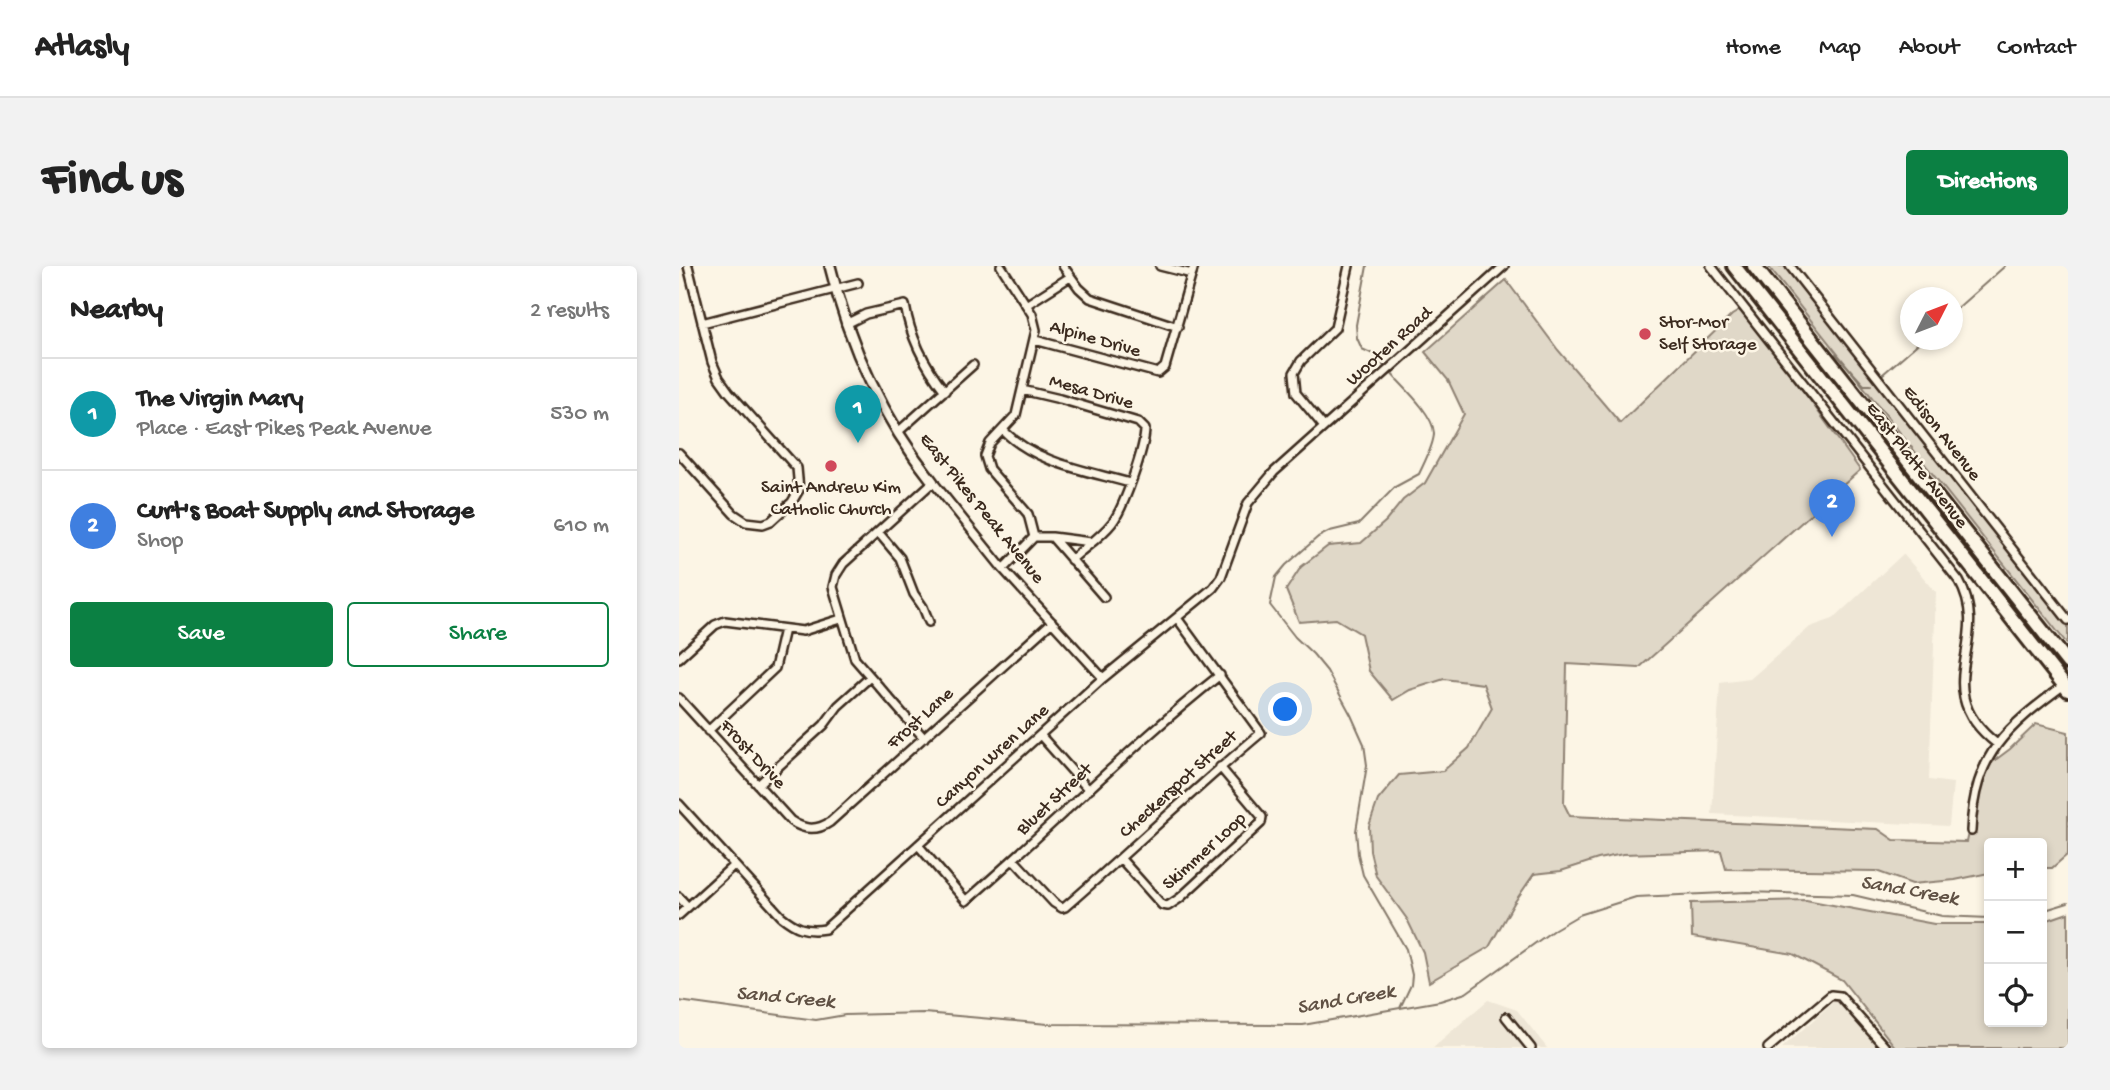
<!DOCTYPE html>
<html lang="en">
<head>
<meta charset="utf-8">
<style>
	:root { --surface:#fff; --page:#f2f2f2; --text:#222; --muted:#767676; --line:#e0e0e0; --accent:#0b8043 }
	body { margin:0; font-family:"Gochi Hand",sans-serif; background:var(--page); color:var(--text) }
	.controls { position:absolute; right:21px; bottom:21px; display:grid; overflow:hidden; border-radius:7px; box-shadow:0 4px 10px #0003 }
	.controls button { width:63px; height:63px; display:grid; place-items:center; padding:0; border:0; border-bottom:2px solid var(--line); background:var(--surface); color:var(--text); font:35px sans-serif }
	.compass { position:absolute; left:1221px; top:21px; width:63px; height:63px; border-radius:50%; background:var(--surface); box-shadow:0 4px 10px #0003; rotate:48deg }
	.you { position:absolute; left:607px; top:444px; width:24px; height:24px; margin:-18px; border:5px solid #fff; border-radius:50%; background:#1a73e8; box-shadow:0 0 0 10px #1a73e833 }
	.badge { display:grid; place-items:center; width:46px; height:46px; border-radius:50%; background:var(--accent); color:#fff; font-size:23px; font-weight:700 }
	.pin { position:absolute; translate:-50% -58px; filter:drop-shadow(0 2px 4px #0008) }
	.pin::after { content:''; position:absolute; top:37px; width:24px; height:21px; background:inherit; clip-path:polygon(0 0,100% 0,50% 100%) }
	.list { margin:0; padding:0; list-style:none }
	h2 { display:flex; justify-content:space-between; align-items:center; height:91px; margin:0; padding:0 28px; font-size:30px }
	h2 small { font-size:23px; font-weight:400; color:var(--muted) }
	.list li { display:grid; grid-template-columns:46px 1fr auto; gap:21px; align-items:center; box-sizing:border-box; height:112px; padding:0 28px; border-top:2px solid var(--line) }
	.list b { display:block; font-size:26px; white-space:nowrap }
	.list p { margin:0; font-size:23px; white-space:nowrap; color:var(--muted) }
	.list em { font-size:23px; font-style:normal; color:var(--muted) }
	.actions { display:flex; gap:14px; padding:21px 28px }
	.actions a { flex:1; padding:16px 0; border:2px solid var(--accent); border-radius:7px; text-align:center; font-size:24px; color:var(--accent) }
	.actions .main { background:var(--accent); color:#fff }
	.icon { flex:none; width:38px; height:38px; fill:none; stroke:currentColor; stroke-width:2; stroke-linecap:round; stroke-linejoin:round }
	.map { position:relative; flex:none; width:1389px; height:782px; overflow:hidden; border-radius:7px }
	header { display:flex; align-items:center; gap:42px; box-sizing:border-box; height:98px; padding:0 35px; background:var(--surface); border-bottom:2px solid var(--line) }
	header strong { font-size:33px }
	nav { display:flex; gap:38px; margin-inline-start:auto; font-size:24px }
	.intro { display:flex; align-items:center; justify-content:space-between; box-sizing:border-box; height:168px; padding:0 42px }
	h1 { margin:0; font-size:49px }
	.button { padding:18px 32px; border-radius:7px; background:var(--accent); color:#fff; font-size:24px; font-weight:700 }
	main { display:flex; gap:42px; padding:0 42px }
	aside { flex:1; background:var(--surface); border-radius:7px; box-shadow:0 4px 10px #0003 }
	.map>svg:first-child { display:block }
</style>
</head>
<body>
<header>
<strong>Atlasly</strong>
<nav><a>Home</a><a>Map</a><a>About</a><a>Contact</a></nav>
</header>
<div class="intro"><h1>Find us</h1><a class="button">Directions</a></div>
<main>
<aside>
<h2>Nearby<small>2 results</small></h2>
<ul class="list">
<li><span class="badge" style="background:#0f9aa8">1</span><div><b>The Virgin Mary</b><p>Place · East Pikes Peak Avenue</p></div><em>530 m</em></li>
<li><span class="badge" style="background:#3f7fe0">2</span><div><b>Curt's Boat Supply and Storage</b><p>Shop</p></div><em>610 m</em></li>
</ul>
<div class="actions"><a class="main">Save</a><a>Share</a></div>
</aside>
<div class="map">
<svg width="1389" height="782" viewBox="0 0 1389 782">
	<rect width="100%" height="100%" fill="#fcf5e5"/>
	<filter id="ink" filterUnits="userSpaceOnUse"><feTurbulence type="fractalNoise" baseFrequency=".0143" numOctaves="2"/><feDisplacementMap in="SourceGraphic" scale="14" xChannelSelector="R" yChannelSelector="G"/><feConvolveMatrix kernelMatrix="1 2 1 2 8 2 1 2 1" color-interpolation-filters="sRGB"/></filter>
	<g filter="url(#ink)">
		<path fill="#eee6d6" d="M1224,288L1257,326L1250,514L1274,517L1270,560L1033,548L1041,417L1071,413L1131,361L1154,353Z
			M1161,730L1207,782H1103Z
			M809,734L838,744L868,782H753Z"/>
		<path fill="#e0d8c8" stroke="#8e8173" stroke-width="2" d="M1089,0H1107L1329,278L1389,358V379Z
			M827,14L879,84L941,157L1053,49L1065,42L1181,204L960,402L888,398L885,538L891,550L1199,563L1215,574L1287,576L1303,504L1331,483L1357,458L1389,466V588L1373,602H1363V577H1310V607L1276,614L1233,618L1197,605L1047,603L1042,585L944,588L919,593L882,605L855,608L835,637L810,681L750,716L744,686L728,653L697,610L691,585L690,560L699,534L720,509L764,505L790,482L813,442L804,418L765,413L731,424L714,434L690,405L682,368L657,353L620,356L607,324L622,301L649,280L682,277L707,255L724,234L746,217L785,148L769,114L746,86Z
			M1127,634L1255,658H1310V756H1363V656L1389,647V782H1217L1163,714L1114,688L1013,671L1012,637Z"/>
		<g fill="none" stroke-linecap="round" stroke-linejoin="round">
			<path stroke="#85796b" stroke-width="2" d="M688,0L677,59L678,72L683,83L694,88L706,101
				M1274,46L1326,0
				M1157,88L1185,119H1192
				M710,105C722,119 754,147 755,167C755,179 745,197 740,208L716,221L680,258L651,265L639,271L607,299L597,311L591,339L616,371L634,388L648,405L672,449L685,478L688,499L677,565L679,588L684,609L727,683L733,709L732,719L721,742
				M1204,108L1243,74
				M1363,645L1389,637
				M0,735L137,754L166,749L245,747L369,758L624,759L761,735L787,727L876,663L900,649L957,631L1068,626L1174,629L1263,650L1310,652"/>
			<defs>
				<path id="minor" d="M322,0L353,48L357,64L337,149L311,177L306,190L310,203L349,248L355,271H373L425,331
					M384,0L400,22L411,32L499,61
					M481,0L513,8
					M1032,0L1280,315C1315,377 1246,422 1318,478
					M1111,0L1389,354
					M347,39L391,11
					M23,57L179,17
					M167,58L187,48L226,39C231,70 246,100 266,125
					M356,74L479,107L486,101L515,0
					M343,124L381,133L459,156L466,163C466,181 445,242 433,257C422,271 405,282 392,294
					M645,161L617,127L615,107L622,95L656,62L670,0
					M324,164C355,197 409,205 451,217
					M219,166L294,99
					M0,187L55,248L67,256L84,258L92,255L113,236L120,224L118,202L50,126L40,112L33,96L9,0
					M199,266L221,292L235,328L244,341L250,356
					M373,271L412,276
					M324,303L355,271
					M0,392L36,359L46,355L124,365L162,353
					M0,432L112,555C125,564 138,565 151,556L373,356
					M29,465L96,402L105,363
					M362,470L410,524
					M245,472L176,393L154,321L157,309L164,298L254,216L324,303L424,412
					M79,519L145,459L159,440L190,412
					M0,538L102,650C117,662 126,666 146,663L424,412L534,322L542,311L569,237L595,206L825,0
					M1292,565C1295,488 1327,462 1385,419
					M239,579L287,635C373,561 452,479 541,409
					M442,593L483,639L489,640L501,632L582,557L583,551L541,501
					M335,594L375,637L383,642L386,641C452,584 515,523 582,467L498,352
					M0,631L9,641
					M0,649L55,599
					M827,751L852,782
					M1089,782L1152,729L1161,730L1207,782"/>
				<path id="tertiary" d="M151,0C170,79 203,152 254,216"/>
				<path id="trunk" d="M1055,0L1389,424
					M1075,0L1389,397"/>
			</defs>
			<use href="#minor" stroke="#3b2a1e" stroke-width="12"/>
			<use href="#tertiary" stroke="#3b2a1e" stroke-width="14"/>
			<use href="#trunk" stroke="#3b2a1e" stroke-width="18"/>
			<use href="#minor" stroke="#fcf5e5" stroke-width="7"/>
			<use href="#tertiary" stroke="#fcf5e5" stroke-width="9"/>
			<use href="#trunk" stroke="#fcf5e5" stroke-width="12"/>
		</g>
	</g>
	<g fill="#d1495b" stroke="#fcf5e5" stroke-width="2.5">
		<circle cx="966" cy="68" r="7"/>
		<circle cx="152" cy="200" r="7"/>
	</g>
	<g text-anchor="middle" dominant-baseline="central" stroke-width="5" stroke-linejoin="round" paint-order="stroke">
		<g font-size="19" fill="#3b2a1e" stroke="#fcf5e5" text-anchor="start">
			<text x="980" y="57">Stor-Mor<tspan x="980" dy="22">Self Storage</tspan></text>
			<text x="152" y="222" text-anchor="middle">Saint Andrew Kim<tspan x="152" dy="22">Catholic Church</tspan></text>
		</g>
		<g font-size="19" fill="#3b2a1e" stroke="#fcf5e5">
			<text transform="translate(416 74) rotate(16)">Alpine Drive</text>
			<text transform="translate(711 81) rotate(-42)">Wooten Road</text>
			<text transform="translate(412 127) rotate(16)">Mesa Drive</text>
			<text transform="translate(1262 168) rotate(52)">Edison Avenue</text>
			<text transform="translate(1237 200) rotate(52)">East Platte Avenue</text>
			<text transform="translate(302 243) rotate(51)">East Pikes Peak Avenue</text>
			<text transform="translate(242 453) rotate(-42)">Frost Lane</text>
			<text transform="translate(73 489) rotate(47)">Frost Drive</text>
			<text transform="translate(314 491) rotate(-42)">Canyon Wren Lane</text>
			<text transform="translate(500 519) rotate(-42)">Checkerspot Street</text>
			<text transform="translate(376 534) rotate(-43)">Bluet Street</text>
			<text transform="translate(526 586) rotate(-42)">Skimmer Loop</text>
		</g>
		<g font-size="21" font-style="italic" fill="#605144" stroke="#fcf5e5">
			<text transform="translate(1230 626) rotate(10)">Sand Creek</text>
			<text transform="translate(106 733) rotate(5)">Sand Creek</text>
			<text transform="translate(667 735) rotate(-10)">Sand Creek</text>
		</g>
	</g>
</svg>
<div class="controls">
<button>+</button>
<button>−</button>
<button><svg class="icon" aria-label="locate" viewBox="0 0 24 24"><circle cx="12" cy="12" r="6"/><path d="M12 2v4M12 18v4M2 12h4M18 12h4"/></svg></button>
</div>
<svg class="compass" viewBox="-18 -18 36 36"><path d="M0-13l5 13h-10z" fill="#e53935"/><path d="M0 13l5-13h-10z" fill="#767676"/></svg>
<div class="you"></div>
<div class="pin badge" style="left:179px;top:177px;background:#0f9aa8">1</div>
<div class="pin badge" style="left:1153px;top:271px;background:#3f7fe0">2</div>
</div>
</main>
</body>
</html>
